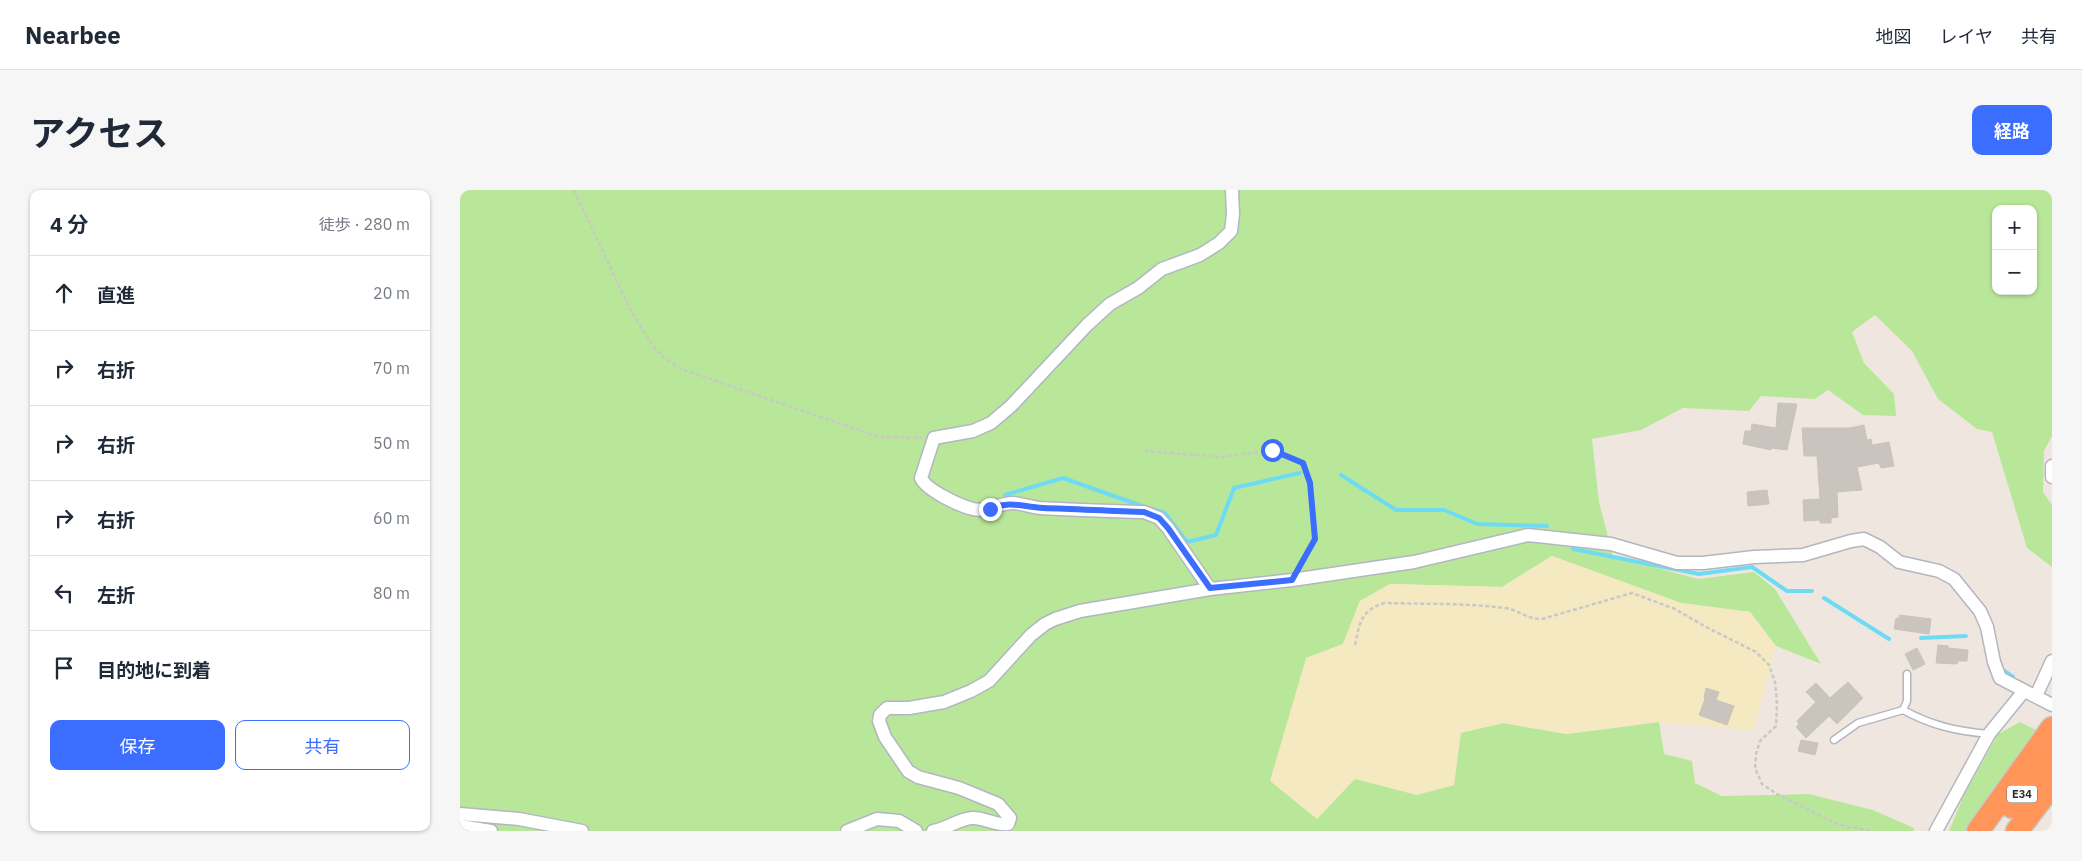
<!DOCTYPE html>
<html lang="ja">
<head>
<meta charset="utf-8">
<style>
	:root { --surface:#fff; --page:#f6f6f7; --text:#1f2937; --muted:#747a83; --line:#e0e1e3; --accent:#3b6eff }
	body { margin:0; font-family:"IBM Plex Sans","Noto Sans JP",sans-serif; background:var(--page); color:var(--text) }
	.controls { position:absolute; right:15px; top:15px; display:grid; overflow:hidden; border-radius:10px; box-shadow:0 1px 4px #0004 }
	.controls button { width:45px; height:45px; display:grid; place-items:center; padding:0; border:0; border-bottom:1px solid var(--line); background:var(--surface); color:var(--text); font:25px sans-serif }
	.stop { position:absolute; width:15px; height:15px; margin:-11px; border:4px solid #3b6eff; border-radius:50%; background:#fff }
	.stop.end { background:#3b6eff; border-color:#fff; box-shadow:0 1px 5px #0008 }
	.list { margin:0; padding:0; list-style:none }
	h2 { display:flex; justify-content:space-between; align-items:center; height:65px; margin:0; padding:0 20px; font-size:21px }
	h2 small { font-size:16px; font-weight:400; color:var(--muted) }
	.list li { display:grid; grid-template-columns:32px 1fr auto; gap:15px; align-items:center; box-sizing:border-box; height:75px; padding:0 20px; border-top:1px solid var(--line) }
	.list b { display:block; font-size:19px; white-space:nowrap }
	.list em { font-size:16px; font-style:normal; color:var(--muted) }
	.actions { display:flex; gap:10px; padding:15px 20px }
	.actions a { flex:1; padding:11px 0; border:1px solid var(--accent); border-radius:10px; text-align:center; font-size:18px; color:var(--accent) }
	.actions .main { background:var(--accent); color:#fff }
	.icon { flex:none; width:28px; height:28px; fill:none; stroke:currentColor; stroke-width:2; stroke-linecap:round; stroke-linejoin:round }
	.map { position:relative; flex:none; width:1592px; height:641px; overflow:hidden; border-radius:10px }
	header { display:flex; align-items:center; gap:30px; box-sizing:border-box; height:70px; padding:0 25px; background:var(--surface); border-bottom:1px solid var(--line) }
	header strong { font-size:24px }
	nav { display:flex; gap:28px; margin-inline-start:auto; font-size:18px }
	.intro { display:flex; align-items:center; justify-content:space-between; box-sizing:border-box; height:120px; padding:0 30px }
	h1 { margin:0; font-size:35px }
	.button { padding:12px 22px; border-radius:10px; background:var(--accent); color:#fff; font-size:18px; font-weight:700 }
	main { display:flex; gap:30px; padding:0 30px }
	aside { flex:1; background:var(--surface); border-radius:10px; box-shadow:0 1px 4px #0004 }
	.map>svg:first-child { display:block }
</style>
</head>
<body>
<header>
<strong>Nearbee</strong>
<nav><a>地図</a><a>レイヤ</a><a>共有</a></nav>
</header>
<div class="intro"><h1>アクセス</h1><a class="button">経路</a></div>
<main>
<aside>
<h2>4 分<small>徒歩 · 280 m</small></h2>
<ul class="list">
<li><svg class="icon" aria-label="ahead" viewBox="0 0 24 24"><path d="M12 20V5M6 11l6-6 6 6"/></svg><div><b>直進</b></div><em>20 m</em></li>
<li><svg class="icon" aria-label="right" viewBox="0 0 24 24"><path d="M7 20v-9h11M14 6l5 5-5 5"/></svg><div><b>右折</b></div><em>70 m</em></li>
<li><svg class="icon" aria-label="right" viewBox="0 0 24 24"><path d="M7 20v-9h11M14 6l5 5-5 5"/></svg><div><b>右折</b></div><em>50 m</em></li>
<li><svg class="icon" aria-label="right" viewBox="0 0 24 24"><path d="M7 20v-9h11M14 6l5 5-5 5"/></svg><div><b>右折</b></div><em>60 m</em></li>
<li><svg class="icon" aria-label="left" viewBox="0 0 24 24"><path d="M17 20v-9H6M10 6l-5 5 5 5"/></svg><div><b>左折</b></div><em>80 m</em></li>
<li><svg class="icon" aria-label="arrive" viewBox="0 0 24 24"><path d="M6 21V4h12l-3 4 3 4H6"/></svg><div><b>目的地に到着</b></div></li>
</ul>
<div class="actions"><a class="main">保存</a><a>共有</a></div>
</aside>
<div class="map">
<svg width="1592" height="641" viewBox="0 0 1592 641">
	<rect width="100%" height="100%" fill="#efe7df"/>
	<path fill="#b9e799" fill-rule="evenodd" d="M0,0H1592V246L1584,261L1583,302L1592,315V377L1567,358L1532,242L1517,239L1478,209L1452,161L1415,125L1392,142L1404,173L1434,204L1436,226L1403,225L1368,200L1355,209L1301,206L1289,221L1223,218L1181,240L1132,249L1139,312L1153,366L1238,389L1294,382L1315,399L1361,474L1316,456L1290,422L1221,413L1092,366L1042,397L930,394L900,411L883,454L846,468L857,629L895,588L957,605L1000,543L1043,533L1107,544L1199,532L1204,564L1232,571L1235,593L1262,606L1349,604L1413,620L1454,638V641H0ZM1536,19H1573V101H1536Z
		M1560,532L1578,541L1509,641H1489L1503,607L1538,544Z"/>
	<path fill="#f4e9c1" d="M1092,366L1221,413L1290,422L1316,456L1294,540L1199,532L1106,544L1043,533L1001,543L994,595L957,605L895,589L857,629L810,591L846,468L883,454L900,411L930,394L1042,397Z"/>
	<g fill="none" stroke-linecap="round" stroke-linejoin="round">
		<path stroke="#6edbf5" stroke-width="4" d="M881,285L936,320H984L1017,334L1087,336
			M545,305L603,288L685,317
			M692,319L705,323L727,352L756,345L774,298L840,283
			M1113,359L1239,384L1292,377L1327,401H1352
			M1364,408L1429,449
			M1461,448L1506,446
			M1541,477L1543,480L1553,487"/>
	</g>
	<path fill="#cac4be" stroke="#cbc3b8" d="M1318,213L1337,214L1327,260L1311,258V260L1283,254L1285,241H1291L1292,234L1316,238Z
		M1404,235L1407,250L1411,249L1412,255L1429,252L1434,276L1421,278L1419,273L1397,277L1402,300L1377,302L1378,327L1371,328V333H1360V330L1344,331L1343,310L1360,309L1357,266H1344L1342,238H1389Z
		M1307,300L1309,314L1288,316L1287,302Z
		M1439,425L1471,429L1469,444L1434,439L1436,428L1439,429Z
		M1478,455L1488,456V458L1508,460L1507,471H1498L1497,474L1476,473Z
		M1457,458L1465,474L1453,480L1445,464Z
		M1388,492L1403,508L1377,534L1369,526L1346,548L1336,537L1339,534L1337,531L1356,512L1346,502L1356,493L1370,508Z
		M1246,498L1259,502L1256,510L1274,516L1267,535L1239,525L1245,509L1244,508Z
		M1341,550L1358,553L1355,565L1338,561Z"/>
	<g fill="none" stroke-linecap="round" stroke-linejoin="round">
		<defs>
			<path id="service" d="M1443,520L1447,511V484
				M1374,550L1398,533L1443,520C1473,536 1496,541 1529,544"/>
			<path id="minor" d="M1592,276V287
				M750,399L708,338L699,328L684,322C650,321 615,320 580,318C571,317 563,314 554,313C540,312 527,323 513,319C500,316 466,300 461,288L474,248L513,241L531,233L551,216L627,135L650,114L678,98L702,79L740,65L759,53L771,41L773,24L772,0
				M1576,506L1592,471
				M0,624L59,629L122,641
				M0,636L31,641
				M387,641L417,629L439,631L456,641
				M473,641C487,639 498,629 512,628C524,627 535,636 548,634L550,628L538,614L499,598L458,587L448,581L425,547L419,531L420,525L427,518H449L484,512L511,501L529,491L571,445L585,434L595,429L620,421L750,399L832,390L954,372L1068,345L1151,354L1217,373H1243L1294,367L1343,365L1391,351L1404,349L1420,357L1439,372L1479,381L1494,389L1520,421L1527,437L1534,472L1540,488L1592,515
				M1476,641L1529,544L1564,501"/>
			<path id="motorway" d="M1552,617L1592,566
				M1518,641L1592,538
				M1557,641L1592,595"/>
		</defs>
		<use href="#service" stroke="#b3b6c1" stroke-width="9"/>
		<use href="#minor" stroke="#b3b6c1" stroke-width="15"/>
		<use href="#motorway" stroke="#c8c8c8" stroke-width="25"/>
		<path stroke="#c8c8c8" stroke-width="2.5" stroke-dasharray="4 2.5" stroke-linecap="butt" d="M114,0L169,117L190,152L203,167L221,179L419,247L463,248
			M684,261L763,267L812,260L843,273L850,293L855,349L839,378
			M895,455C900,433 900,421 924,413C964,414 1005,413 1045,418C1059,420 1065,429 1082,429L1172,403L1215,419L1248,438L1296,462L1309,475L1315,492L1317,513L1316,536L1300,551L1296,564L1295,578L1302,594L1317,604L1379,635L1412,641"/>
		<use href="#service" stroke="#fff" stroke-width="6"/>
		<use href="#minor" stroke="#fff" stroke-width="12"/>
		<use href="#motorway" stroke="#ff9559" stroke-width="22"/>
	</g>
	<g fill="none" stroke-linecap="round" stroke-linejoin="round">
		<path stroke="#3b6eff" stroke-width="6" d="M530,319C551,310 562,317 583,318C617,319 650,321 684,322L699,328L708,338L750,398L832,390L855,349L850,293L843,273L812,260"/>
	</g>
	<g text-anchor="middle" dominant-baseline="central" stroke-width="4" stroke-linejoin="round" paint-order="stroke">
		<rect fill="#fff" stroke="#6c6c6c" stroke-width="1" x="1547" y="595.5" width="30" height="17" rx="4"/>
		<g font-size="11" font-weight="bold" fill="#2d2d2d">
			<text x="1562" y="604">E34</text>
		</g>
	</g>
</svg>
<div class="controls">
<button>+</button>
<button>−</button>
</div>
<div class="stop" style="left:812px;top:260px"></div>
<div class="stop end" style="left:530px;top:319px"></div>
</div>
</main>
</body>
</html>
